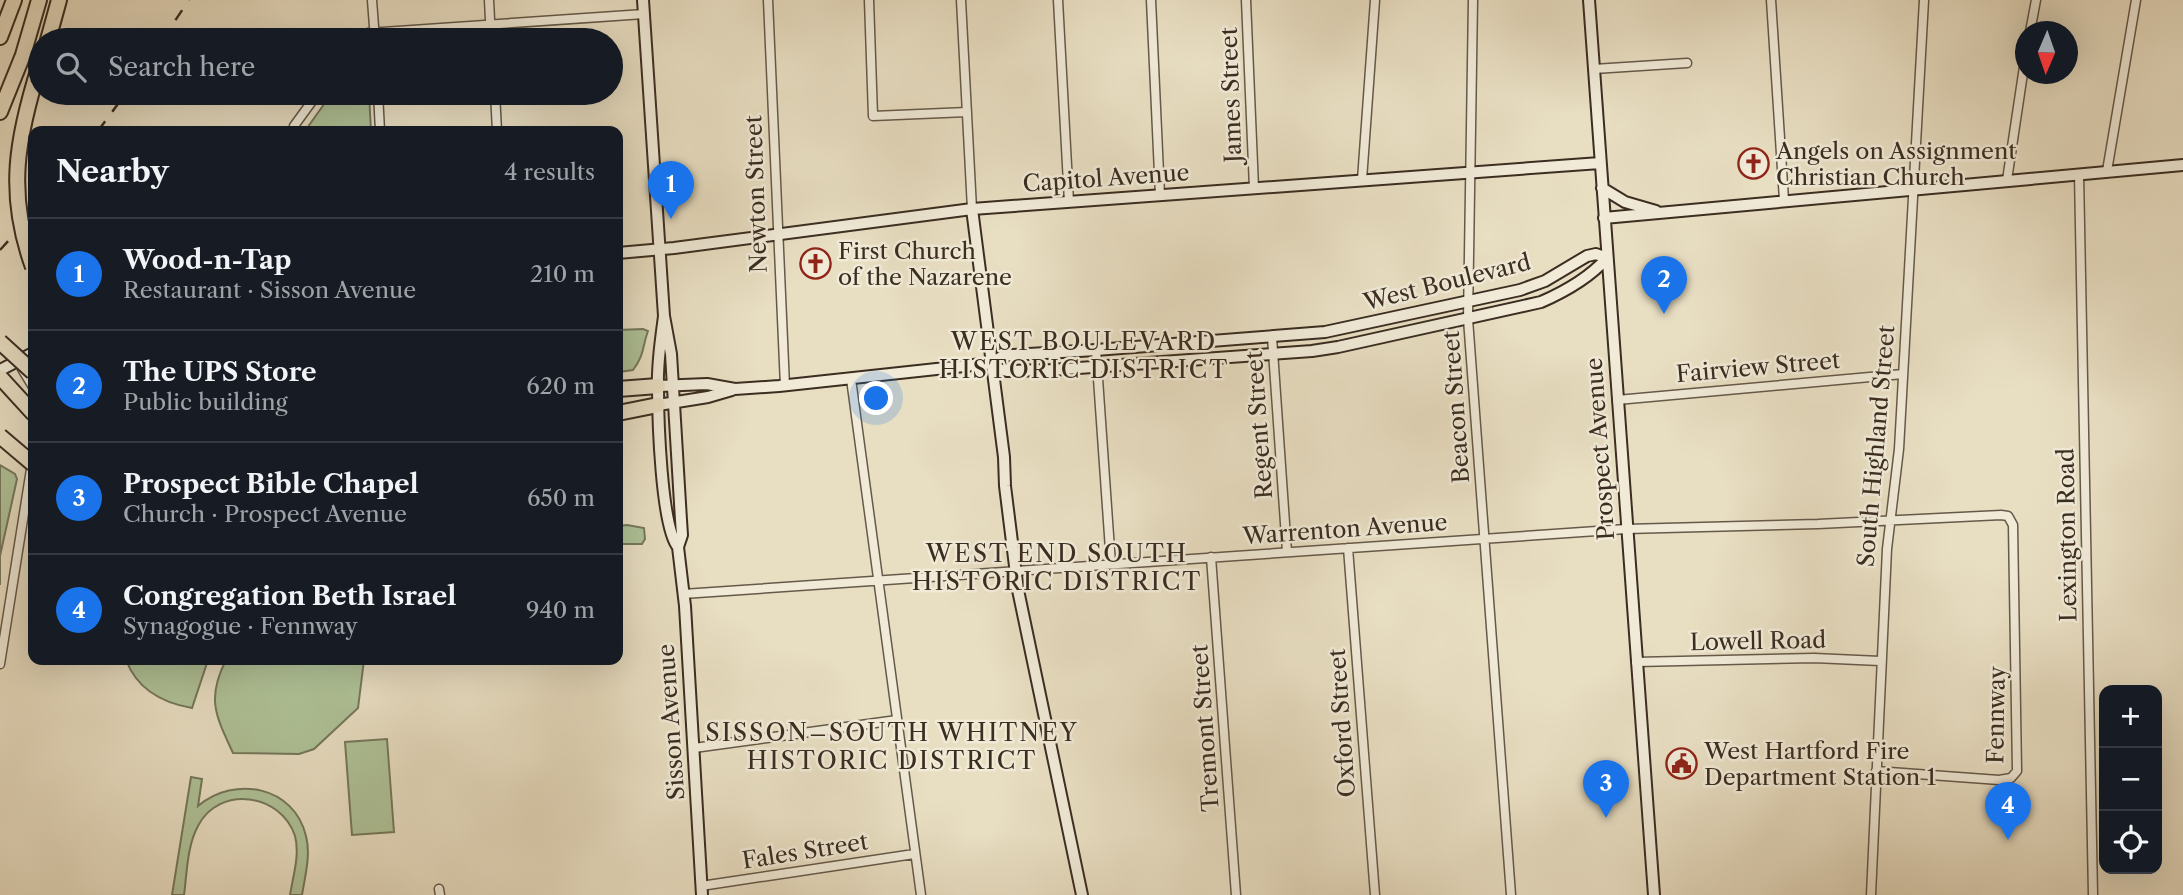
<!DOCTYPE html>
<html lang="en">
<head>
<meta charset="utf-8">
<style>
	:root { --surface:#171b24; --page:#242831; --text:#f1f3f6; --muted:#9ea1a6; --line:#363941; --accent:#1a73e8 }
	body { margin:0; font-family:"Libre Caslon Text",serif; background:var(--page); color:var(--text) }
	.controls { position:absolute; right:21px; bottom:21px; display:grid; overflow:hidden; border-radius:14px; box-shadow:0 7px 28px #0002 }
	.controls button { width:63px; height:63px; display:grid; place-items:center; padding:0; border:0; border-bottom:2px solid var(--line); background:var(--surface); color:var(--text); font:35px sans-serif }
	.compass { position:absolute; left:2015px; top:21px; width:63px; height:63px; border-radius:50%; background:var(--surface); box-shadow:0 7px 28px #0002; rotate:182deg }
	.you { position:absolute; left:877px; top:399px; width:24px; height:24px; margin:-18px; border:5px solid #fff; border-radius:50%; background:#1a73e8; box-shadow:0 0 0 10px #1a73e833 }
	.badge { display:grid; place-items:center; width:46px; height:46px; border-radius:50%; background:var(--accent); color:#fff; font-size:23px; font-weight:700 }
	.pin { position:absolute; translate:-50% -58px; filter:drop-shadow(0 2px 4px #0008) }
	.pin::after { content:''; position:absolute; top:37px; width:24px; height:21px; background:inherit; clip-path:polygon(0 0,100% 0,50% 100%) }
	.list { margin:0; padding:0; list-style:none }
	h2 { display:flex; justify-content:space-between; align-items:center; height:91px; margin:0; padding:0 28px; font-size:30px }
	h2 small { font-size:23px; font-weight:400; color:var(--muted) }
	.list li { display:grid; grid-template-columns:46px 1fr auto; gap:21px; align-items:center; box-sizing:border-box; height:112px; padding:0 28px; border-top:2px solid var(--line) }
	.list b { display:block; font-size:26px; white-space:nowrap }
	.list p { margin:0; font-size:23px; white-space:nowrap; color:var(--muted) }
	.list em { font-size:23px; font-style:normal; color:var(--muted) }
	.icon { flex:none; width:38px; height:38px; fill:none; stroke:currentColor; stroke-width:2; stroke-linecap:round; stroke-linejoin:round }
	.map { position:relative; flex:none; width:2183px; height:895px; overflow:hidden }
	.search { position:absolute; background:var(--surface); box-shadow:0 7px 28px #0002; left:28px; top:28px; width:595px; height:77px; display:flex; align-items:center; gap:18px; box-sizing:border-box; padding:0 24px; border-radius:38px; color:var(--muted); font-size:26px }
	.panel { position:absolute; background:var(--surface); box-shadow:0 7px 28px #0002; left:28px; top:126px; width:595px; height:539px; border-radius:14px }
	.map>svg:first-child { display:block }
</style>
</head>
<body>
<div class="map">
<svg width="2183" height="895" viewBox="0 0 2183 895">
	<rect width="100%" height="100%" fill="#e8dec2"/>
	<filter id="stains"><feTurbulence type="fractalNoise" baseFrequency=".00286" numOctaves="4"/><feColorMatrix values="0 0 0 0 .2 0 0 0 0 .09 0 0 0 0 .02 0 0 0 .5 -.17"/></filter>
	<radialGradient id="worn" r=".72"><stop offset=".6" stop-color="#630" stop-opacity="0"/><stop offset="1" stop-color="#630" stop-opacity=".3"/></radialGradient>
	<path fill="#afc298" stroke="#75785c" stroke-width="2" d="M332,93H369L371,131H305Z
		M643,329L648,331C642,347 645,354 633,370L618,372V330Z
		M0,465L15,474L17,479L0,556V585Z
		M627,525L644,528L645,539L642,544H618V526Z
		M126,660H208L192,708C163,703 137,689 126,660Z
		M226,660H364L358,708L314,749L299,754L233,753C216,716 206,699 226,660Z
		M387,739L394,832L352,835L345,742Z
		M191,777L202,779L198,806C235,775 294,786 306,836C311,855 305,876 302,895H290C293,876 300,855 295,836C281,793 219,785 198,826C187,846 187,873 184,895H172Z"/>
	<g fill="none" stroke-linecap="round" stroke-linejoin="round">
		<defs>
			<path id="minor" d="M372,0L375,40
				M489,0L491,40
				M768,0L785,386
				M869,0L873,116L967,112
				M961,0L972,209
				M1058,0L1069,202
				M1151,0L1160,195
				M1246,0L1254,188
				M1473,0L1468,319L1511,895
				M1771,0L1784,200
				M2030,32L2036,0
				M356,40L368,33L644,14
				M1594,69L1687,63
				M378,93L380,131
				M495,93L497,131
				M293,131L294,126L318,93
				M2107,171L2136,0
				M2079,174L2093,895
				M1362,180L1375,0
				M2007,180L2025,60
				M1272,337L1287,552
				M1096,350L1111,564
				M22,369L33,387
				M851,379L921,895
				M1617,400L1903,374
				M1348,548L1375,895
				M1211,557L1236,895
				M683,594L1626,529L1818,524L2001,515L2008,516L2013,525L2017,771L2011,778L1999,780L1876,771
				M1636,662L1814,658L1880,661
				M0,664L32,463
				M694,748L897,720
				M701,886L914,854
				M439,889L440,895
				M1871,895L1887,549L1899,449L1924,0"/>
			<path id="secondary" d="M643,0L664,316C661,340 657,363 658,387C658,417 661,527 678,547
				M1589,0L1654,895
				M1602,188L1625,202L1656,211
				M972,209L1004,457L1005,486L1018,590L1082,895
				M1604,218L2183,165
				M618,253L674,248L972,209L1600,163
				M664,316L671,354L681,520L682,535L678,547L685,606L702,895
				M0,370L33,353
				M658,386L707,384L735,389L779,386L992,363L1003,356L1012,355L1096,350L1325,332L1520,290L1545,281L1587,256L1596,254L1607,258C1590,277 1564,292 1541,302L1338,347L1312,351L1051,370L1007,371L999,369L992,363
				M658,405L708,397L732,390"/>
			<path id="motorway" d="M0,37L14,0
				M48,40L59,0
				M0,112L23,55L39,0
				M0,377L33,413
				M618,389L658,386
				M618,413L658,405"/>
		</defs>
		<use href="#minor" stroke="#665949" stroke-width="11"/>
		<use href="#secondary" stroke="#3b2d21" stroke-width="14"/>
		<use href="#motorway" stroke="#3b2d21" stroke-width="18"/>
		<use href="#minor" stroke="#f0ead7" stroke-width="8"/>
		<use href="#secondary" stroke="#f0ead7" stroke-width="10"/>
		<use href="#motorway" stroke="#e8dec2" stroke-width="14"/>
		<path stroke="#3b2d21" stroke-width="2.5" stroke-dasharray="12 12" stroke-linecap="butt" d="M162,40L189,0
			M98,131L126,93
			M27,220L33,213
			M0,250L9,240"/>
		<defs>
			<path id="motorway-bridge" d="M33,267C6,193 17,137 40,64
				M0,342L33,372
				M0,436L33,464"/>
		</defs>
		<use href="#motorway-bridge" stroke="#3b2d21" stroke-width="18" stroke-linecap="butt"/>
		<use href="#motorway-bridge" stroke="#e8dec2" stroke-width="14"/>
	</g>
	<defs>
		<symbol id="church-ring" viewBox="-11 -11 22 22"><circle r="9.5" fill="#f0ead7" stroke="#8f2418" stroke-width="1.5"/><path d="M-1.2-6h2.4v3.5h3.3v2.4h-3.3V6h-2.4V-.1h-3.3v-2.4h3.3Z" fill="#8f2418"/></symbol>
		<symbol id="civic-ring" viewBox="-11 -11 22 22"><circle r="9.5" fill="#f0ead7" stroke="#8f2418" stroke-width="1.5"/><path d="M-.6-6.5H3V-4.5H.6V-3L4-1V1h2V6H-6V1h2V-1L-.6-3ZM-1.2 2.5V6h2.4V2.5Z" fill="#8f2418"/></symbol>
	</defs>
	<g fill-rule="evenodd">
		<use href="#church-ring" x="1736" y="146" width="35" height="35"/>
		<use href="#church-ring" x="798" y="246" width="35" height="35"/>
		<use href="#civic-ring" x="1664" y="746" width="35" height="35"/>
	</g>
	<g text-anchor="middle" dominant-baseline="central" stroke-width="5" stroke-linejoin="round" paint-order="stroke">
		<g font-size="23" fill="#3b2d21" stroke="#f0ead7">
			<text transform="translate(1231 95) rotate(-92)">James Street</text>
			<text transform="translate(1106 178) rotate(-4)">Capitol Avenue</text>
			<text transform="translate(756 194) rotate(-92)">Newton Street</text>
			<text transform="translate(1447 282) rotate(-14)">West Boulevard</text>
			<text transform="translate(1758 367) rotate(-5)">Fairview Street</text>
			<text transform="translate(1456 407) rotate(-94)">Beacon Street</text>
			<text transform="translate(1259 425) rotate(-94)">Regent Street</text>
			<text transform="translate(1876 446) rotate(-85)">South Highland Street</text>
			<text transform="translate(1600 449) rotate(-94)">Prospect Avenue</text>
			<text transform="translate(1345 529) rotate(-4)">Warrenton Avenue</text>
			<text transform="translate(2067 535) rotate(-91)">Lexington Road</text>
			<text transform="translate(1758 641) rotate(-1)">Lowell Road</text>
			<text transform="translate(1996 715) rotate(-89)">Fennway</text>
			<text transform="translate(671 722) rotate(-94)">Sisson Avenue</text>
			<text transform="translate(1342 723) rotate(-94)">Oxford Street</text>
			<text transform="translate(1205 728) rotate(-94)">Tremont Street</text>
			<text transform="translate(805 851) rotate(-9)">Fales Street</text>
		</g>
		<g font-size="23" fill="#3b2d21" stroke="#f0ead7" text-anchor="start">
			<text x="1776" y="151">Angels on Assignment<tspan x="1776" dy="26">Christian Church</tspan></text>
			<text x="838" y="251">First Church<tspan x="838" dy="26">of the Nazarene</tspan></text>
			<text x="1704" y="751">West Hartford Fire<tspan x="1704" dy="26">Department Station 1</tspan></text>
		</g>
		<g font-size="24" letter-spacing="2" fill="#3b2d21" stroke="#f0ead7">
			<text x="1084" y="341">WEST BOULEVARD<tspan x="1084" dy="28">HISTORIC DISTRICT</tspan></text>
			<text x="1057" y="553">WEST END SOUTH<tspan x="1057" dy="28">HISTORIC DISTRICT</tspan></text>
			<text x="892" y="732">SISSON–SOUTH WHITNEY<tspan x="892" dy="28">HISTORIC DISTRICT</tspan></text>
		</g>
	</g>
	<rect width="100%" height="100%" filter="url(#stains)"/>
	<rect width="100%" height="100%" fill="url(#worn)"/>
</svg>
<div class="controls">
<button>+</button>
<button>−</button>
<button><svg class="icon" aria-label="locate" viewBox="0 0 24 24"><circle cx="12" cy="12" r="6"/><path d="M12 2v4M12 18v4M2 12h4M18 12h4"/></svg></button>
</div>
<svg class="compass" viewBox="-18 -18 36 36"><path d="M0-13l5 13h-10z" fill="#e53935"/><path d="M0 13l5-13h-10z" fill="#9ea1a6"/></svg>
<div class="you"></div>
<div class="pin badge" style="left:671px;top:219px">1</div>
<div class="pin badge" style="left:1664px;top:314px">2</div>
<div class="pin badge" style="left:1606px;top:818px">3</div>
<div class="pin badge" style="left:2008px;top:840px">4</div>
<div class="search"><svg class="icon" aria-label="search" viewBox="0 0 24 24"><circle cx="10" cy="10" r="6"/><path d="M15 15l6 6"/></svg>Search here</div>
<section class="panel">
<h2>Nearby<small>4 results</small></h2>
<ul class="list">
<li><span class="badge">1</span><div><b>Wood-n-Tap</b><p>Restaurant · Sisson Avenue</p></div><em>210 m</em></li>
<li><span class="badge">2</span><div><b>The UPS Store</b><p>Public building</p></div><em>620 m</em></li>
<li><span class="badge">3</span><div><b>Prospect Bible Chapel</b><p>Church · Prospect Avenue</p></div><em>650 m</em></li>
<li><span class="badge">4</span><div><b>Congregation Beth Israel</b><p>Synagogue · Fennway</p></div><em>940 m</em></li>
</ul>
</section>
</div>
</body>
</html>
